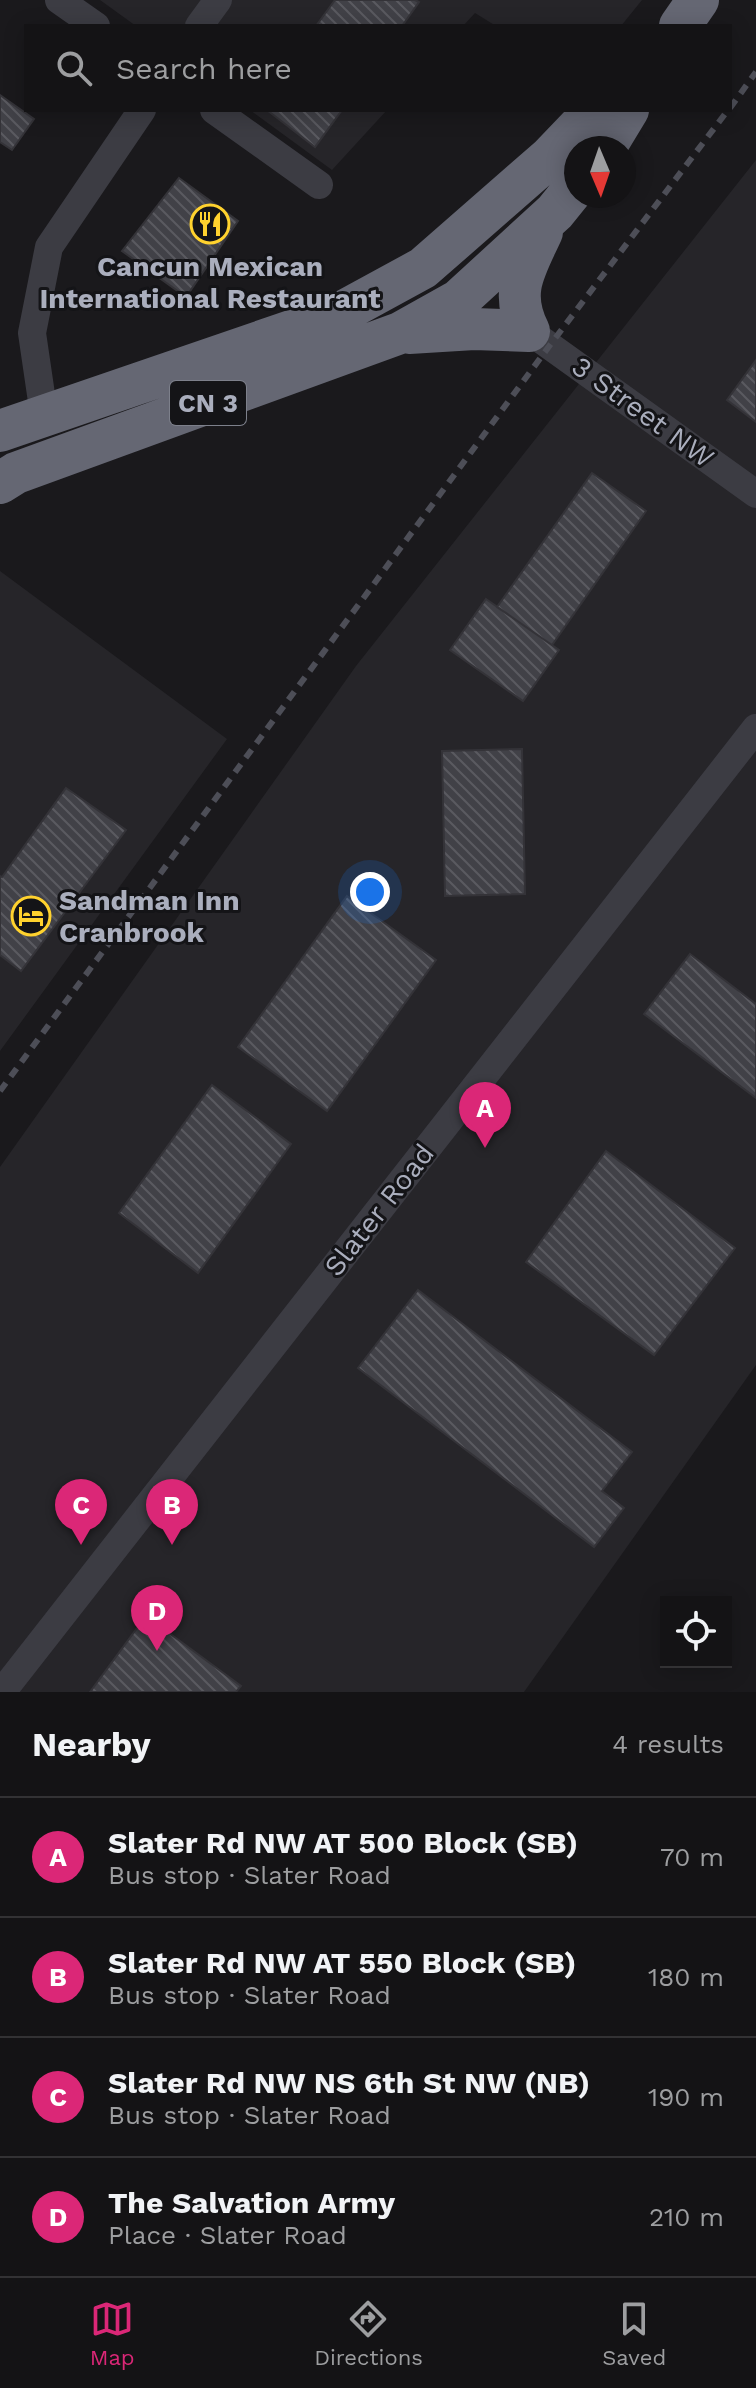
<!DOCTYPE html>
<html lang="en">
<head>
<meta charset="utf-8">
<style>
	:root { --surface:#141315; --page:#1d1c1e; --text:#f1f3f6; --muted:#9d9ea0; --line:#333234; --accent:#db2777 }
	body { margin:0; font-family:"Work Sans",sans-serif; background:var(--page); color:var(--text) }
	.controls { position:absolute; right:24px; bottom:24px; display:grid; overflow:hidden; border-radius:0px; box-shadow:0 4px 20px #0003 }
	.controls button { width:72px; height:72px; display:grid; place-items:center; padding:0; border:0; border-bottom:2px solid var(--line); background:var(--surface); color:var(--text); font:40px sans-serif }
	.compass { position:absolute; left:564px; top:136px; width:72px; height:72px; border-radius:50%; background:var(--surface); box-shadow:0 4px 20px #0003; rotate:178deg }
	.you { position:absolute; left:370px; top:892px; width:28px; height:28px; margin:-20px; border:6px solid #fff; border-radius:50%; background:#1a73e8; box-shadow:0 0 0 12px #1a73e833 }
	.badge { display:grid; place-items:center; width:52px; height:52px; border-radius:50%; background:var(--accent); color:#fff; font-size:26px; font-weight:700 }
	.pin { position:absolute; translate:-50% -66px; filter:drop-shadow(0 2px 4px #0008) }
	.pin::after { content:''; position:absolute; top:42px; width:28px; height:24px; background:inherit; clip-path:polygon(0 0,100% 0,50% 100%) }
	.list { margin:0; padding:0; list-style:none }
	h2 { display:flex; justify-content:space-between; align-items:center; height:104px; margin:0; padding:0 32px; font-size:34px }
	h2 small { font-size:26px; font-weight:400; color:var(--muted) }
	.list li { display:grid; grid-template-columns:52px 1fr auto; gap:24px; align-items:center; box-sizing:border-box; height:120px; padding:0 32px; border-top:2px solid var(--line) }
	.list b { display:block; font-size:30px; white-space:nowrap }
	.list p { margin:0; font-size:26px; white-space:nowrap; color:var(--muted) }
	.list em { font-size:26px; font-style:normal; color:var(--muted) }
	.icon { flex:none; width:44px; height:44px; fill:none; stroke:currentColor; stroke-width:2; stroke-linecap:round; stroke-linejoin:round }
	.map { position:relative; flex:none; width:756px; height:1692px; overflow:hidden }
	.search { position:absolute; background:var(--surface); box-shadow:0 4px 20px #0003; left:24px; right:24px; top:24px; height:88px; display:flex; align-items:center; gap:20px; box-sizing:border-box; padding:0 28px; border-radius:0px; color:var(--muted); font-size:30px }
	.sheet { height:584px; background:var(--surface) }
	nav { display:flex; justify-content:space-around; align-items:center; box-sizing:border-box; height:112px; border-top:2px solid var(--line); background:var(--surface); font-size:22px; color:var(--muted) }
	nav a { display:grid; justify-items:center; gap:4px }
	nav .on { color:var(--accent) }
	.map>svg:first-child { display:block }
</style>
</head>
<body>
<div class="map">
<svg width="756" height="1692" viewBox="0 0 756 1692">
	<defs>
		<pattern id="building-back-hatch" width="6" height="6" patternUnits="userSpaceOnUse" patternTransform="scale(2)"><rect width="6" height="6" fill="#414147"/><path d="M-1 5l2 2M0 0l6 6M5-1l2 2" fill="none" stroke="#5a5a60"/></pattern>
	</defs>
	<rect width="100%" height="100%" fill="#1a191c"/>
	<path fill="#262529" d="M100,0H642L621,26H496L475,13L463,26H136Z
		M250,110H387L332,170Z
		M756,160V1365L524,1692H0V1167L356,666Z
		M0,571L227,739L0,1051Z"/>
	<path fill="url(#building-back-hatch)" stroke="#343338" stroke-width="2" d="M335,0H415L419,2L402,26H316Z
		M0,95L34,119L12,150L0,142Z
		M267,110H342L315,147Z
		M179,178L238,221L186,297L122,251Z
		M756,360V422L727,400Z
		M592,473L646,511L552,645L497,607Z
		M486,599L559,650L523,701L450,650Z
		M522,749L525,894L445,896L442,751Z
		M66,788L126,830L21,971L0,955V876L2,877Z
		M347,896L436,960L327,1111L238,1047Z
		M690,954L756,1004V1098L644,1014Z
		M212,1085L291,1144L198,1273L119,1213Z
		M606,1151L735,1248L654,1355L526,1262Z
		M418,1290L632,1452L602,1491L624,1508L594,1547L358,1368Z
		M146,1616L241,1686L236,1692H90Z"/>
	<g fill="none" stroke-linecap="round" stroke-linejoin="round">
		<path stroke="#3c3c43" stroke-width="28" d="M59,0L96,26
			M199,26L218,0
			M214,110L319,185
			M529,331L756,494
			M44,415L32,333L49,247L142,110
			M2,1692L756,728"/>
		<path stroke="#656773" stroke-width="42" d="M680,26L698,0
			M605,148L628,110
			M409,333L474,329L529,331C509,292 525,269 542,232
			M0,431L335,316L423,268L550,157L595,110
			M0,483L16,473L400,333L459,300L555,212L576,186"/>
		<path stroke="#4d4e57" stroke-width="6" stroke-dasharray="10 8" stroke-linecap="butt" d="M730,108L756,72
			M0,1091L550,345L728,110"/>
	</g>
	<defs>
		<symbol id="restaurant-ring" viewBox="-11 -11 22 22"><circle r="9.5" fill="#141417" stroke="#ffd22e" stroke-width="1.5"/><path d="M-5-6h1v4h1v-4h1v4h1v-4h1v5L-1.5 .5V6h-2V.5L-5-1ZM5-6V6H3V1.5H1.5Q1.5-4 5-6Z" fill="#ffd22e"/></symbol>
		<symbol id="hotel-ring" viewBox="-11 -11 22 22"><circle r="9.5" fill="#141417" stroke="#ffd22e" stroke-width="1.5"/><path d="M-6-4.5h1.5V1H6V5H4.5V3h-9V5H-6ZM-4 0a1.8 1.8 0 1 1 3.6 0ZM.5 0V-2.5h3Q6-2.5 6 0Z" fill="#ffd22e"/></symbol>
	</defs>
	<g fill-rule="evenodd">
		<use href="#restaurant-ring" x="188" y="202" width="44" height="44"/>
		<use href="#hotel-ring" x="9" y="894" width="44" height="44"/>
	</g>
	<g text-anchor="middle" dominant-baseline="central" stroke-width="6" stroke-linejoin="round" paint-order="stroke">
		<rect fill="#141417" stroke="#7d808b" stroke-width="2" x="170" y="381" width="76" height="44" rx="6"/>
		<g font-size="26" font-weight="bold" fill="#aaaebd">
			<text x="208" y="403">CN 3</text>
		</g>
		<g font-size="28" font-weight="bold" fill="#aaaebd" stroke="#141417">
			<text x="210" y="266">Cancun Mexican<tspan x="210" dy="32">International Restaurant</tspan></text>
			<text x="59" y="900" text-anchor="start">Sandman Inn<tspan x="59" dy="32">Cranbrook</tspan></text>
		</g>
		<g font-size="28" fill="#aaaebd" stroke="#141417">
			<text transform="translate(643 412) rotate(36)">3 Street NW</text>
			<text transform="translate(379 1210) rotate(-52)">Slater Road</text>
		</g>
	</g>
</svg>
<div class="controls">
<button><svg class="icon" aria-label="locate" viewBox="0 0 24 24"><circle cx="12" cy="12" r="6"/><path d="M12 2v4M12 18v4M2 12h4M18 12h4"/></svg></button>
</div>
<svg class="compass" viewBox="-18 -18 36 36"><path d="M0-13l5 13h-10z" fill="#e53935"/><path d="M0 13l5-13h-10z" fill="#9d9ea0"/></svg>
<div class="you"></div>
<div class="pin badge" style="left:485px;top:1148px">A</div>
<div class="pin badge" style="left:172px;top:1545px">B</div>
<div class="pin badge" style="left:81px;top:1545px">C</div>
<div class="pin badge" style="left:157px;top:1651px">D</div>
<div class="search"><svg class="icon" aria-label="search" viewBox="0 0 24 24"><circle cx="10" cy="10" r="6"/><path d="M15 15l6 6"/></svg>Search here</div>
</div>
<section class="sheet">
<h2>Nearby<small>4 results</small></h2>
<ul class="list">
<li><span class="badge">A</span><div><b>Slater Rd NW AT 500 Block (SB)</b><p>Bus stop · Slater Road</p></div><em>70 m</em></li>
<li><span class="badge">B</span><div><b>Slater Rd NW AT 550 Block (SB)</b><p>Bus stop · Slater Road</p></div><em>180 m</em></li>
<li><span class="badge">C</span><div><b>Slater Rd NW NS 6th St NW (NB)</b><p>Bus stop · Slater Road</p></div><em>190 m</em></li>
<li><span class="badge">D</span><div><b>The Salvation Army</b><p>Place · Slater Road</p></div><em>210 m</em></li>
</ul>
</section>
<nav>
<a class="on"><svg class="icon" aria-label="map" viewBox="0 0 24 24"><path d="M3 6l6-2 6 2 6-2v14l-6 2-6-2-6 2zM9 4v14M15 6v14"/></svg>Map</a>
<a><svg class="icon" aria-label="directions" viewBox="0 0 24 24"><path d="M12 3l9 9-9 9-9-9zM9 14v-3h6M13 9l2 2-2 2"/></svg>Directions</a>
<a><svg class="icon" aria-label="saved" viewBox="0 0 24 24"><path d="M7 4h10v16l-5-4-5 4z"/></svg>Saved</a>
</nav>
</body>
</html>
